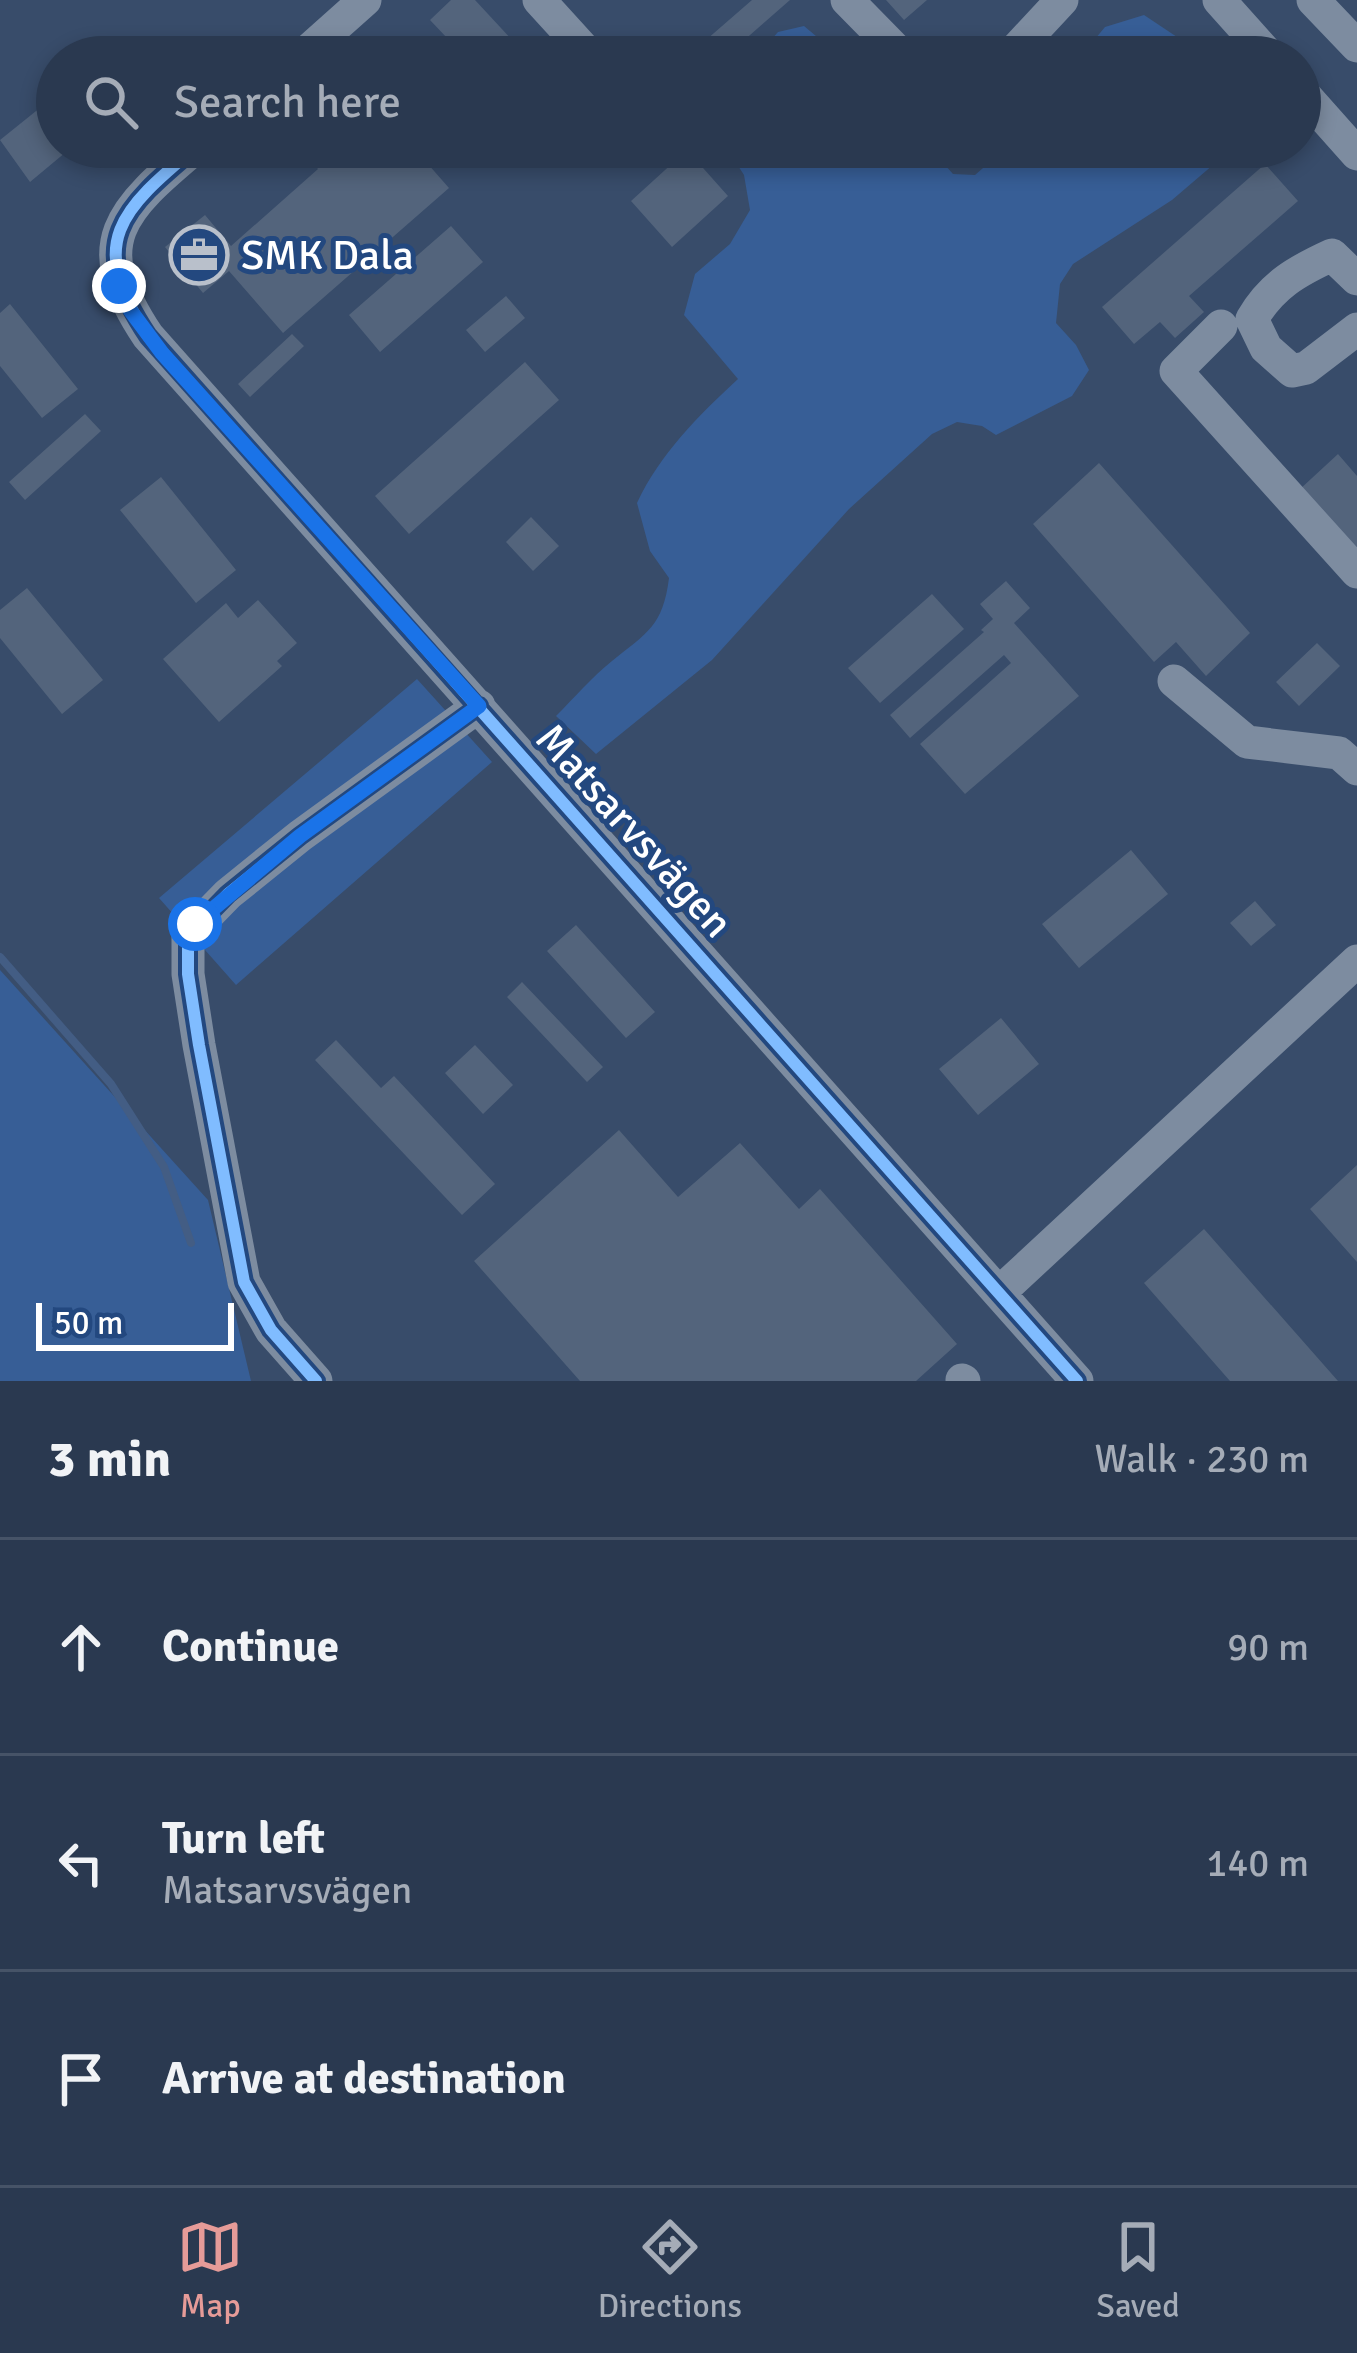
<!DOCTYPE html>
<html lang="en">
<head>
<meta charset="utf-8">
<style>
	:root { --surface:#2a3950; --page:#324057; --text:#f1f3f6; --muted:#a5acb7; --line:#465367; --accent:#e69b98 }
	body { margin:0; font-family:Signika,sans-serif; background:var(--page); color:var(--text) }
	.scale { position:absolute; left:36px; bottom:30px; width:198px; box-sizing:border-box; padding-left:12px; border:6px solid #fff; border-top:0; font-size:33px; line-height:42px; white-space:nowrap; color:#fff; -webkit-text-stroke:9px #23487f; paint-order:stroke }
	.stop { position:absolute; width:36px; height:36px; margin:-27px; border:9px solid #1a73e8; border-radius:50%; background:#fff }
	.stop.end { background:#1a73e8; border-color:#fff; box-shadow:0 3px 12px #0008 }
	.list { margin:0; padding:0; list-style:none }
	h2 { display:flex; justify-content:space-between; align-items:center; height:156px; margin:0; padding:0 48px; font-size:51px }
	h2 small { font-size:39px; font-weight:400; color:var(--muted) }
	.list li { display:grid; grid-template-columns:78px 1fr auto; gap:36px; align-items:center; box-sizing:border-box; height:216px; padding:0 48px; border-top:3px solid var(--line) }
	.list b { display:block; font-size:45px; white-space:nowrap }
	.list p { margin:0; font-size:39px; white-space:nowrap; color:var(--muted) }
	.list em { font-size:39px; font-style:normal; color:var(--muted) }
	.icon { flex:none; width:66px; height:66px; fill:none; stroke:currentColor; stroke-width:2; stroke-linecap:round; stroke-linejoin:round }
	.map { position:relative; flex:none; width:1357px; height:1381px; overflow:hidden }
	.search { position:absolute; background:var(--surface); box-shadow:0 6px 18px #0003; left:36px; right:36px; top:36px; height:132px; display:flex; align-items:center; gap:30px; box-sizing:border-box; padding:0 42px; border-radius:66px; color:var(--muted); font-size:45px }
	.sheet { height:804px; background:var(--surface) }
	nav { display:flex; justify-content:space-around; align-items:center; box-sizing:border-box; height:168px; border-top:3px solid var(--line); background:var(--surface); font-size:33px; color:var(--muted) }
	nav a { display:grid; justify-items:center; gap:6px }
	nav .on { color:var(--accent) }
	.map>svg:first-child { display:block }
</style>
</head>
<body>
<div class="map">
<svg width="1357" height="1381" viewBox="0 0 1357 1381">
	<rect width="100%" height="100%" fill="#384c6a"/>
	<path fill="#375e96" d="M1144,15L1183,41L1198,57H1080L1105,27Z
		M804,26L841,57H756L778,32Z
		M726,147H929L953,174L975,175L1007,147H1234L1172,200L1073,264L1060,284L1056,323L1076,345L1089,370L1072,396L996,435L982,426L957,422L932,434L849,509L712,660L596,754L556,716C574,698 592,677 612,661C647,633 663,626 669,578L650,551L637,503C660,454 698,416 738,379L684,315L695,274L730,244L750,210L744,175Z
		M417,679L492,762L236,985L159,898Z
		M0,970L208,1200L251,1381H0Z"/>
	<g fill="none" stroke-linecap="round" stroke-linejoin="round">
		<path stroke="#435d84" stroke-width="8" d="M0,957L111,1084L164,1167L191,1243"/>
	</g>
	<path fill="#53647c" d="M451,0H475L528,57H465L430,20Z
		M752,0H790L725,57H695L691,53Z
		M886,0H927L904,20Z
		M46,103L57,117V147H72L30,182L0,140Z
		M300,147H413L449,188L283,333L229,271L203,293L165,247L205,215L231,246L318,169Z
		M687,150L728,196L672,247L631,201Z
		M1265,164L1298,201L1189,296L1204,312L1175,338L1160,322L1134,344L1102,307Z
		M451,226L483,262L380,352L349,315Z
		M506,296L525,318L485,352L466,330Z
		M10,304L78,389L42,418L0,366V313Z
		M292,334L304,346L250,397L238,384Z
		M525,362L559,400L409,534L375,496Z
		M85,414L101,431L25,500L9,482Z
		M1338,454L1357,476V555L1299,490Z
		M1099,463L1250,633L1206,676L1176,642L1154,662L1033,524Z
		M161,477L236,570L196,603L120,510Z
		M531,517L559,546L533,571L506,542Z
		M1006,581L1030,608L1014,623L1079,696L965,794L920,744L1011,663L1004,655L910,738L890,715L984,632L981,630L993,619L980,604Z
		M27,588L103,680L62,714L0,638V610Z
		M932,594L964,629L880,703L848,668Z
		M258,600L297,643L277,661L282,666L219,722L163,659L226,603L238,618Z
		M1317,643L1340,666L1299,706L1276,682Z
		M1131,850L1168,894L1079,968L1042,924Z
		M1255,901L1276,925L1251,946L1230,923Z
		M576,925L655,1012L626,1038L547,951Z
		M522,982L603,1067L587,1082L507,997Z
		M1001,1018L1039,1064L978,1115L939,1069Z
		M336,1040L381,1088L394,1076L495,1184L462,1215L315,1060Z
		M475,1045L513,1085L483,1114L445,1073Z
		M619,1130L678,1197L740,1143L799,1209L820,1189L957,1344L916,1381H580L474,1261Z
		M1357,1165V1262L1310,1209Z
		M1204,1229L1338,1381H1230L1144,1283Z"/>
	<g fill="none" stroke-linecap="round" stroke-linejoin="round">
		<path stroke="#7d8ca0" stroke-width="33" d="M539,0L591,57
			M847,0L903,57
			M1219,0L1270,57
			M1313,0L1357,46
			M301,57L365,0
			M1009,57L1062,0
			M1300,90L1357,154
			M196,147C121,210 85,242 148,336L1077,1381
			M1357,279L1332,255C1297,271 1272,285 1252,319L1266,348L1292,371L1306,368L1357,329
			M1221,326L1176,371L1357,572
			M1174,681L1247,742L1339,753L1357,769
			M999,1293L1357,961
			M962,1380L964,1381
			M316,1381L271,1330L244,1282L199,1045L188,974V935L228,894L300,836L479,706"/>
		<defs>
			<path id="cycleway" d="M196,147C121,210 85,242 148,336L1077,1381
				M316,1381L271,1330L244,1282L199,1045L188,974V935L228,894L300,836L479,706"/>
		</defs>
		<use href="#cycleway" stroke="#23487f" stroke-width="20"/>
		<use href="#cycleway" stroke="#80bcff" stroke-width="12"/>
	</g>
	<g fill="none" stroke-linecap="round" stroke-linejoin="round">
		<path stroke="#1a73e8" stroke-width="15" d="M119,286L130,310L162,353L479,706L300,836L195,924"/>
	</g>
	<defs>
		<symbol id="office-ring" viewBox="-11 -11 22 22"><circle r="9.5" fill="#23487f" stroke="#b9c0cb" stroke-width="1.5"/><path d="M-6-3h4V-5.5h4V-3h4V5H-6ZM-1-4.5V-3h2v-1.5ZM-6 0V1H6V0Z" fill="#b9c0cb"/></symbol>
	</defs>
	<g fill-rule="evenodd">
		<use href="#office-ring" x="166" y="222" width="66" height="66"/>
	</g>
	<g text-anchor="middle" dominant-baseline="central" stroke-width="10" stroke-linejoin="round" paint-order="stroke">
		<g font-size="42" fill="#fff" stroke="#23487f" text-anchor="start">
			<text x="241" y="255">SMK Dala</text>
		</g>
		<g font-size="42" fill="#fff" stroke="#23487f">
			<text transform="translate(634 831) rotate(48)">Matsarvsvägen</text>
		</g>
	</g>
</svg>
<div class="scale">50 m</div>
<div class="stop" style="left:195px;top:924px"></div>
<div class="stop end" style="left:119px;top:286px"></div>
<div class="search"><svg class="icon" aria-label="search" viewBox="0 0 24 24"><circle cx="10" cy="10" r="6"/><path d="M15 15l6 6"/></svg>Search here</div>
</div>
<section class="sheet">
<h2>3 min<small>Walk · 230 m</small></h2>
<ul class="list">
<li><svg class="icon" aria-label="ahead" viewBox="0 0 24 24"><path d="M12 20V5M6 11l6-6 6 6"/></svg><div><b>Continue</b></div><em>90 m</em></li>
<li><svg class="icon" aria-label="left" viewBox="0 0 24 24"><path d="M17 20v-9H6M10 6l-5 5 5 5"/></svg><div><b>Turn left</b><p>Matsarvsvägen</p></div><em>140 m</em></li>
<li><svg class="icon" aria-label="arrive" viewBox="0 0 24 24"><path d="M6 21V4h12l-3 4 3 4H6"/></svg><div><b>Arrive at destination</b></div></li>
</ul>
</section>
<nav>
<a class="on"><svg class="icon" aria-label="map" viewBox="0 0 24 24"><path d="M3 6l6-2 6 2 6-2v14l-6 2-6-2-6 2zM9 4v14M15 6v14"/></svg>Map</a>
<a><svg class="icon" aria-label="directions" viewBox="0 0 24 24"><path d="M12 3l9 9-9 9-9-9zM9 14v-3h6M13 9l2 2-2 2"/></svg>Directions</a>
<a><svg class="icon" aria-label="saved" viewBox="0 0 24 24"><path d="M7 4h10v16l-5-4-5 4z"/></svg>Saved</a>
</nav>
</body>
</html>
